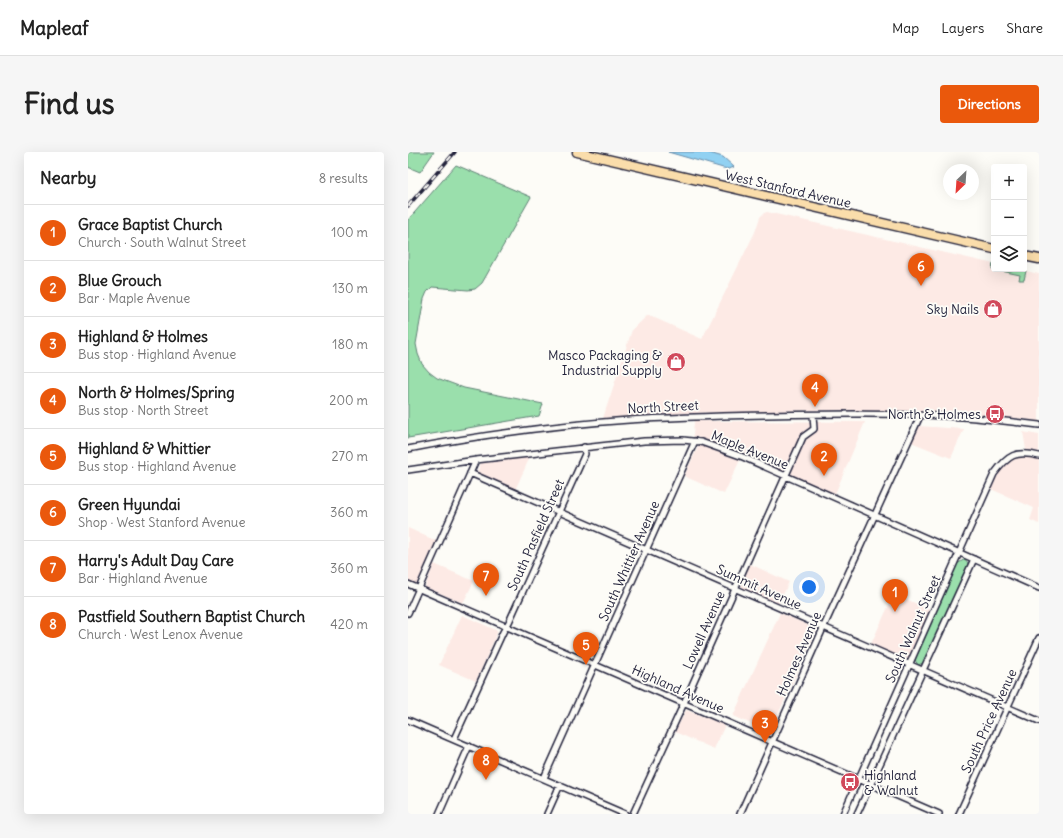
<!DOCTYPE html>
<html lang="en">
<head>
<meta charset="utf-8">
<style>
	:root { --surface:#fff; --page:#f6f6f6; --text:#222; --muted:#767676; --line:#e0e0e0; --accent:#ea580c }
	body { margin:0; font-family:Delius,sans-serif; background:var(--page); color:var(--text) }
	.controls { position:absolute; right:12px; top:12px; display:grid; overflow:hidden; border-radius:4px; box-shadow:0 4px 16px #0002 }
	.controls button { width:36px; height:36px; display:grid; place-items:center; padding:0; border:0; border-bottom:1px solid var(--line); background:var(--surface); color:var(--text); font:20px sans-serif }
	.compass { position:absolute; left:535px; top:12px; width:36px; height:36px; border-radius:50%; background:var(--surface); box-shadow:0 4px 16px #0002; rotate:205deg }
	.you { position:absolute; left:401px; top:435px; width:14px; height:14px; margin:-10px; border:3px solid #fff; border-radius:50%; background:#1a73e8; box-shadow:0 0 0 6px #1a73e833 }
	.badge { display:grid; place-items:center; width:26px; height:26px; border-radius:50%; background:var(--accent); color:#fff; font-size:13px; font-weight:700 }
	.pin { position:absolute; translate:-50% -33px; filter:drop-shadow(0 1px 2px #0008) }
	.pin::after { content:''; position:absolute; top:21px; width:14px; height:12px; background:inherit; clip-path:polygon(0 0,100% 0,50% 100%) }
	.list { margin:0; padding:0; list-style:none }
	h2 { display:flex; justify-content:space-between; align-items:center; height:52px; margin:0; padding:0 16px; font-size:17px }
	h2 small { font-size:13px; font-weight:400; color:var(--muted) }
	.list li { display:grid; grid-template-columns:26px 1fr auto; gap:12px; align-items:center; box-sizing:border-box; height:56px; padding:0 16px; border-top:1px solid var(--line) }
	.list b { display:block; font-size:15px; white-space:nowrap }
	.list p { margin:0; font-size:13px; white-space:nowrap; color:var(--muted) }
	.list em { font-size:13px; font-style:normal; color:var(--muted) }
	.icon { flex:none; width:22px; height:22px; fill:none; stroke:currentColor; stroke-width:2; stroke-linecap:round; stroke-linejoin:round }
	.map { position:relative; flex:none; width:631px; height:662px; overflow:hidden; border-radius:4px }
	header { display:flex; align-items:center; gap:24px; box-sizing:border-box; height:56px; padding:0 20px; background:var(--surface); border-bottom:1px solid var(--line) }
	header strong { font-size:19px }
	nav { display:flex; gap:22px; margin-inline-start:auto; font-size:14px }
	.intro { display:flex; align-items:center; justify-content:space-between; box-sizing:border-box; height:96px; padding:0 24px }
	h1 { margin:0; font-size:28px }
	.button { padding:10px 18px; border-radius:4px; background:var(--accent); color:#fff; font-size:14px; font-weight:700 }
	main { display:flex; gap:24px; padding:0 24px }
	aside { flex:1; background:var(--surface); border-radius:4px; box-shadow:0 4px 16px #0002 }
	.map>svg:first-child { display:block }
</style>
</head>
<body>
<header>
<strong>Mapleaf</strong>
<nav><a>Map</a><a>Layers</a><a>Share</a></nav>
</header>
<div class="intro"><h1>Find us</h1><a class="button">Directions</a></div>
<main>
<aside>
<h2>Nearby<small>8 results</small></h2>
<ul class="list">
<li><span class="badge">1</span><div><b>Grace Baptist Church</b><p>Church · South Walnut Street</p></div><em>100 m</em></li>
<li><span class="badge">2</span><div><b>Blue Grouch</b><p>Bar · Maple Avenue</p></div><em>130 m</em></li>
<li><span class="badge">3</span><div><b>Highland &amp; Holmes</b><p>Bus stop · Highland Avenue</p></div><em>180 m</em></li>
<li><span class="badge">4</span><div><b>North &amp; Holmes/Spring</b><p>Bus stop · North Street</p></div><em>200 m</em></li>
<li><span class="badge">5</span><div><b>Highland &amp; Whittier</b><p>Bus stop · Highland Avenue</p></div><em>270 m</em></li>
<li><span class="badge">6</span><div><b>Green Hyundai</b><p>Shop · West Stanford Avenue</p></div><em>360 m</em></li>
<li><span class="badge">7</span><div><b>Harry's Adult Day Care</b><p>Bar · Highland Avenue</p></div><em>360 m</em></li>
<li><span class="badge">8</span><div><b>Pastfield Southern Baptist Church</b><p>Church · West Lenox Avenue</p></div><em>420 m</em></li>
</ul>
</aside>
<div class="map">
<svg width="631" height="662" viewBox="0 0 631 662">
	<rect width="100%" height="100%" fill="#fdfcf7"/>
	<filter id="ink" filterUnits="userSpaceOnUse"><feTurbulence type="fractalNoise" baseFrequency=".025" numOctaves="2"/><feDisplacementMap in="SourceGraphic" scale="8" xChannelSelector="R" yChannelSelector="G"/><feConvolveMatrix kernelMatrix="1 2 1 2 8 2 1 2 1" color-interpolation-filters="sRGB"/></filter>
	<g filter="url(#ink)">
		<path fill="#fdeae5" d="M359,60L586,112V117H609L631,122V269L606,266L510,260L409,258L286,261L195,266L224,178L240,163L294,187L347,80L352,65L356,61Z
			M286,269L457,270L427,342L320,295L285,284Z
			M510,274L556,277L543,306L503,290Z
			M615,280L631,283V300L618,298Z
			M291,293L332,308L316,342L276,324Z
			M611,304H619L631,307V372L622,368L626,356L583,337L589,324L598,312L603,308Z
			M122,305L107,338L69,320L73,311Z
			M0,376L28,389L9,432L0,428Z
			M26,412L66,429L55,451L17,435Z
			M342,412L381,430L370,453L335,437L333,434Z
			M486,442L523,458L500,509L463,492Z
			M372,461L409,477L362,580L325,564Z
			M54,463L90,479L68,529L31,513Z
			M278,558L317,573L306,597L267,580Z"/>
		<path fill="#9adfac" stroke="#5e8074" d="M0,0H26L12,20L0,15Z
			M48,13L123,45L74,131L67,137L60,138L24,135L19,140L16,147L8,192L10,202L14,212L21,220L29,226L56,236L135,252L131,264L0,286V68Z
			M585,111H586V117H611L618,119L616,128H611L612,123L584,117Z
			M557,407L560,411L558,418L515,511L510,513L507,508L549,412Z"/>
		<path fill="#91d1f2" stroke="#658ba9" d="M260,0H298L315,5L326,15L321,17L315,16Z"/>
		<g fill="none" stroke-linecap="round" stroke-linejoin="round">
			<defs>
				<path id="street" d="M0,297C73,283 147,273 221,268C266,265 312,264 358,263C423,262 489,261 555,265C580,267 606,270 631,273
					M0,318L68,308L236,289L275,288L293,290L335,305L631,436
					M62,321L631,569
					M0,432L531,662
					M0,461L68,308
					M0,568L217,662
					M46,587L95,480L101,470L177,302L176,295
					M136,626L287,289
					M31,662L61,594
					M139,662L152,633
					M225,662L276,551L395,285L406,277L405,263
					M332,662L417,472L512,264
					M435,662L586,322C600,303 608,298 631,304
					M449,662L566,407
					M551,662L631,486"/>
				<path id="primary" d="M169,0L586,97
					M616,104L631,107"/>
			</defs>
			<use href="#street" stroke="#22223b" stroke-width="8"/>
			<use href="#primary" stroke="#22223b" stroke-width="11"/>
			<use href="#street" stroke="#fdfcf7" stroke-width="5"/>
			<use href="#primary" stroke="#faddab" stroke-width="8"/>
			<defs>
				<path id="rail" d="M0,54L47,0"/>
			</defs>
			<use href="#rail" stroke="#22223b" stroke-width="3.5"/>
			<use href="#rail" stroke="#fdfcf7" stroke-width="2" stroke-dasharray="6" stroke-linecap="butt"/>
		</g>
	</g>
	<defs>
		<symbol id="shop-disc" viewBox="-11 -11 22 22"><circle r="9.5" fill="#d1495b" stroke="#fdfcf7"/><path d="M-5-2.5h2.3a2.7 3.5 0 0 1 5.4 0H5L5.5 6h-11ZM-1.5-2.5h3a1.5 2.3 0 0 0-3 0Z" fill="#fff"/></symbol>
		<symbol id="bus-disc" viewBox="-11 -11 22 22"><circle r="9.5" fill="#d1495b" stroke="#fdfcf7"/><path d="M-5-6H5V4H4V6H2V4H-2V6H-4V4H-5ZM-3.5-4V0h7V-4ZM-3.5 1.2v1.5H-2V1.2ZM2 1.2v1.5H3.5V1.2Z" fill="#fff"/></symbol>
	</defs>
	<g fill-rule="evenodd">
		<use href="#shop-disc" x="574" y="146" width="22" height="22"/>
		<use href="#shop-disc" x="257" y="199" width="22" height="22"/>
		<use href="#bus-disc" x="576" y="251" width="22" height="22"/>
		<use href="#bus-disc" x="431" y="619" width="22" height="22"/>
	</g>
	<g text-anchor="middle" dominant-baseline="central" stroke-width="3.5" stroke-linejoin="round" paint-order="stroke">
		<g font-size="13" fill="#22223b" stroke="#fdfcf7">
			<text transform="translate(380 37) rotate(13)">West Stanford Avenue</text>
			<text transform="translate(255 255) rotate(-3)">North Street</text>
			<text transform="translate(342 298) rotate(22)">Maple Avenue</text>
			<text transform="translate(128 383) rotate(-66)">South Pasfield Street</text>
			<text transform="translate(221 409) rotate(-66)">South Whittier Avenue</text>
			<text transform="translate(351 435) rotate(24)">Summit Avenue</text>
			<text transform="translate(505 477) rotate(-66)">South Walnut Street</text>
			<text transform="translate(296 478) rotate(-66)">Lowell Avenue</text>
			<text transform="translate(391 502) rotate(-66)">Holmes Avenue</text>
			<text transform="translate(270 537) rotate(24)">Highland Avenue</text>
			<text transform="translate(581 569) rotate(-65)">South Price Avenue</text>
		</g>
		<g font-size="13" fill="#22223b" stroke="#fdfcf7" text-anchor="end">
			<text x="571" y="157">Sky Nails</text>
			<text x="254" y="203">Masco Packaging &amp;<tspan x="254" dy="15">Industrial Supply</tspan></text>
			<text x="573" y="262">North &amp; Holmes</text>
			<text x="456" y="623" text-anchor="start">Highland<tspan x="456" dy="15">&amp; Walnut</tspan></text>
		</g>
	</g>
</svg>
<div class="controls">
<button>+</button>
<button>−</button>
<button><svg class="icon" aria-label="layers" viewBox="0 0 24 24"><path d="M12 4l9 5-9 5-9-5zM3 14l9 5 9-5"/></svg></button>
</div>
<svg class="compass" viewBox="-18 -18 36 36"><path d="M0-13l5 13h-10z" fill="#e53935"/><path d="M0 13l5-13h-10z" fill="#767676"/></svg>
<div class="you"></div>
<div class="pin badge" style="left:487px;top:460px">1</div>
<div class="pin badge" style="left:416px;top:324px">2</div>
<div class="pin badge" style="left:357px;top:591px">3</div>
<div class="pin badge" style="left:407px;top:255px">4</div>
<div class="pin badge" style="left:178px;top:513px">5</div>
<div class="pin badge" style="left:513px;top:134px">6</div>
<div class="pin badge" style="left:78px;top:444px">7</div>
<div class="pin badge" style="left:78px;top:628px">8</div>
</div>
</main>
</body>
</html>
